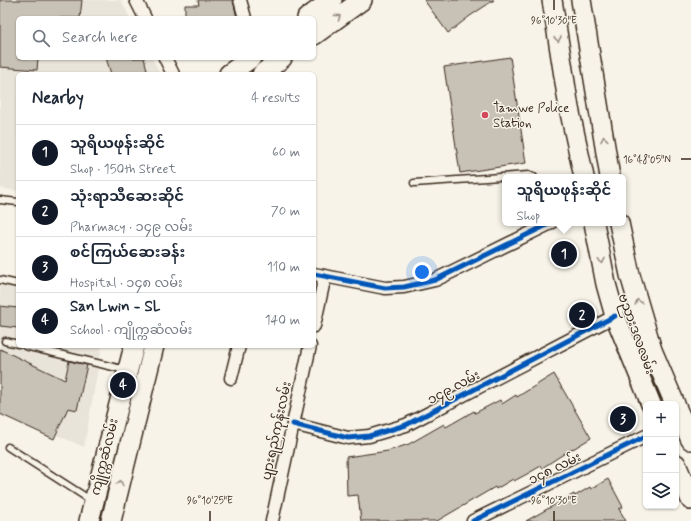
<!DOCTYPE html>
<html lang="en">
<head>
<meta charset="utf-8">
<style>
	:root { --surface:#fff; --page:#f6f6f7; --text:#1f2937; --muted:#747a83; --line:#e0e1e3; --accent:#111827 }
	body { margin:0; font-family:Mynerve,"Noto Sans Myanmar",sans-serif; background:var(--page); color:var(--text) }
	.controls { position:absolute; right:12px; bottom:12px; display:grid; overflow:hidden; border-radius:6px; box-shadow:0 1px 3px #0004 }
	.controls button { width:36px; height:36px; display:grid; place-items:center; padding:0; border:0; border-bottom:1px solid var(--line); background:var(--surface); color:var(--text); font:20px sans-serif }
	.you { position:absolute; left:422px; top:272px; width:14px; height:14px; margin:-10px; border:3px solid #fff; border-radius:50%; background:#1a73e8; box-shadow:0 0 0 6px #1a73e833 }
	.badge { display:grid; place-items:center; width:26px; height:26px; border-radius:50%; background:var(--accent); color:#fff; font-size:13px; font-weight:700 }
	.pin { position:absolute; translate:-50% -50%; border:2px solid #fff; box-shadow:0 1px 4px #0006 }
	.popup { position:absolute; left:502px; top:174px; width:124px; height:52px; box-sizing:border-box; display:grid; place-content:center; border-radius:6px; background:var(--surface); filter:drop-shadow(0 1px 3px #0005); font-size:13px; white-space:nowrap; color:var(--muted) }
	.popup b { font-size:15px; color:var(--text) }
	.popup::after { content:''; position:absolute; left:50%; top:100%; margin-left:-8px; border:8px solid transparent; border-top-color:var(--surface) }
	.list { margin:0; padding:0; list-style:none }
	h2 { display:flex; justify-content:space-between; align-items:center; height:52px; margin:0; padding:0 16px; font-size:17px }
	h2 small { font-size:13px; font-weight:400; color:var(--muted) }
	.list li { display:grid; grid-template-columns:26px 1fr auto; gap:12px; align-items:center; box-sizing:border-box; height:56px; padding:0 16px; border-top:1px solid var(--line) }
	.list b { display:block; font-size:15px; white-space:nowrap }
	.list p { margin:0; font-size:13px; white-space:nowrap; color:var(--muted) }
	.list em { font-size:13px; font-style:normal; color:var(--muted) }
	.icon { flex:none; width:22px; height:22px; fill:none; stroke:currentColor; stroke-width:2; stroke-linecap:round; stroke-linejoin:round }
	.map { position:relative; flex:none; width:691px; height:521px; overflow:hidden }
	.search { position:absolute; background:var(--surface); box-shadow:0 1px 3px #0004; left:16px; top:16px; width:300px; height:44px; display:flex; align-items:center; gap:10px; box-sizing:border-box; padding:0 14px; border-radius:6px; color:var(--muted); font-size:15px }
	.panel { position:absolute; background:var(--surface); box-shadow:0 1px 3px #0004; left:16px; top:72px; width:300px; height:276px; border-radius:6px }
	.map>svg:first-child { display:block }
</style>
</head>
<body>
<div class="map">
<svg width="691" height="521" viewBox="0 0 691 521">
	<rect width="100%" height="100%" fill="#f7f3e8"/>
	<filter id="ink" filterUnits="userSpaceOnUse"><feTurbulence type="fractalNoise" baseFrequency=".025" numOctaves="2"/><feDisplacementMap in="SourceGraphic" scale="8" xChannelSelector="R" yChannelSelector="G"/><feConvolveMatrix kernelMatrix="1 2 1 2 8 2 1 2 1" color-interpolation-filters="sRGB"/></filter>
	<g filter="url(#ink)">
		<path fill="#e9e4d9" d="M0,0H121L130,18H18V58H152L160,74H18V191L0,188Z
			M0,285L18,287V346H102L84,447L0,410Z"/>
		<path fill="#c8c1b6" stroke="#3b2a1e" d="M0,0H82L80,18H18V58H38L37,70L0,67Z
			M198,0H233L237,18H185V5H199Z
			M424,0H494L470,16L448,33Z
			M510,57L526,163L460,173L444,67Z
			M106,58H144L148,74H111Z
			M0,306L18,308V328L0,326Z
			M0,349L65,380L69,361L87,365L77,410L68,408L54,439L0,414Z
			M554,374L591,438L573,449V448L542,468L541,466L527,474L514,481L513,479L496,489L495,487L437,521H361L358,495L347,496L346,457L388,451L409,444L444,424L446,427L474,411L475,413L500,400L502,404L516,395L517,397Z
			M608,479L623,507L619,509L626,521H526L574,494L575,496L590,487L591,489Z"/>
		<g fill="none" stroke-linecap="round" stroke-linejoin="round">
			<defs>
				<path id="lane" d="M414,183L529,175L534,177
					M0,200L18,202
					M0,280L18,284
					M5,341L18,344
					M25,346L126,370
					M8,447L92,501"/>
				<path id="street" d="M136,0L145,18
					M240,0L245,18
					M165,58L173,74
					M314,274L385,288L404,287L435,280L551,223
					M314,326L325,276
					M231,378L239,346
					M293,424L348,438L369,436L406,425L615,316
					M272,521L310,346
					M473,521L646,436"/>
				<path id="primary" d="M552,0L569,108L584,177
					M581,0L610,177
					M307,18L332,0
					M314,35L362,0
					M229,74L251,58
					M262,74L282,58
					M594,223L606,284L615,316L651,404
					M619,223L630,275L652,350L675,404
					M676,407L691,440
					M676,464L691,500
					M89,521L134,346
					M111,521L154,346"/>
			</defs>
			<use href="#lane" stroke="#3b2a1e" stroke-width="9"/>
			<use href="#street" stroke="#3b2a1e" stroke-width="15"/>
			<use href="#primary" stroke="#3b2a1e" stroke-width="22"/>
			<use href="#lane" stroke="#f7f3e8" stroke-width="6"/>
			<use href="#street" stroke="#f7f3e8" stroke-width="12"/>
			<use href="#primary" stroke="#f7f3e8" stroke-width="19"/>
			<defs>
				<path id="cycleway" d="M314,274L385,288L404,287L435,280L551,223
					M293,424L348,438L369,436L406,425L615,316
					M473,521L646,436"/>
			</defs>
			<use href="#cycleway" stroke="#f7f3e8" stroke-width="8"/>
			<use href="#cycleway" stroke="#0057b8" stroke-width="5"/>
		</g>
		<defs><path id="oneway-chevron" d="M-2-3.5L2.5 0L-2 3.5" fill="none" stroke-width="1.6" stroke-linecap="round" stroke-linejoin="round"/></defs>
		<g stroke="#998e83">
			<use href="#oneway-chevron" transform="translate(338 17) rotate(-36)"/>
			<use href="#oneway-chevron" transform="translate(558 39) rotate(81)"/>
			<use href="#oneway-chevron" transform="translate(604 139) rotate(-100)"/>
			<use href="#oneway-chevron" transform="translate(602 261) rotate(78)"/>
			<use href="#oneway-chevron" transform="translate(638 302) rotate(-106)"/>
			<use href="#oneway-chevron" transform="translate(120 483) rotate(-76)"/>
		</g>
	</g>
	<path fill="none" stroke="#3b2a1e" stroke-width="1.5" d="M554,0V10M681,159H691M210,511V521M554,511V521"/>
	<circle fill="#d1495b" stroke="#f7f3e8" stroke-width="1.5" cx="485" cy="115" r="4"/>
	<g text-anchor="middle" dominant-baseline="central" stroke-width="3" stroke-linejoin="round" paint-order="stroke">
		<g font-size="13" fill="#3b2a1e" stroke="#f7f3e8" text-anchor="start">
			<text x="493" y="108">Tamwe Police<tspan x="493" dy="15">Station</tspan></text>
		</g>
		<g font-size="13" fill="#3b2a1e" stroke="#f7f3e8">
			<text transform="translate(636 334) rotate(70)">ဗညားဒလလမ်း</text>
			<text transform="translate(454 388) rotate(-28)">၁၄၉ လမ်း</text>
			<text transform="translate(277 431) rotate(-78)">ပျားရည်ကုန်းလမ်း</text>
			<text transform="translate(105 457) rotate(-76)">ကျိုက္ကဆံလမ်း</text>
			<text transform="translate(555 469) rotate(-26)">၁၄၈ လမ်း</text>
		</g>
	</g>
	<g font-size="10" text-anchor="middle" fill="#3b2a1e" stroke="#f7f3e8" stroke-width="3" stroke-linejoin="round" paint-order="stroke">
		<text x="554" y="24">96°10'30"E</text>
		<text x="647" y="163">16°48'05"N</text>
		<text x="210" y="504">96°10'25"E</text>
		<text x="554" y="504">96°10'30"E</text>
	</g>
</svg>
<div class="controls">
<button>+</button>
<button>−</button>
<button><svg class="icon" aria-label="layers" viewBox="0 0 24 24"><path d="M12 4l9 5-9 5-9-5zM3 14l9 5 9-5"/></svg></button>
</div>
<div class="you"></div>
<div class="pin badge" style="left:564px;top:254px">1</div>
<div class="popup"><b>သူရိယဖုန်းဆိုင်</b>Shop</div>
<div class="pin badge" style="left:582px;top:315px">2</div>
<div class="pin badge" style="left:623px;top:419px">3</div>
<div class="pin badge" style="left:123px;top:385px">4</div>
<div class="search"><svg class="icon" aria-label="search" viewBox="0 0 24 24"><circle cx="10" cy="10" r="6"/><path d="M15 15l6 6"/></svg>Search here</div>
<section class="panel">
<h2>Nearby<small>4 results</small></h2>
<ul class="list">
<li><span class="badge">1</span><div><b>သူရိယဖုန်းဆိုင်</b><p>Shop · 150th Street</p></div><em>60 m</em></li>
<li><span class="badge">2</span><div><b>သုံးရာသီဆေးဆိုင်</b><p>Pharmacy · ၁၄၉ လမ်း</p></div><em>70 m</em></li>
<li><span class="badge">3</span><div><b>စင်ကြယ်ဆေးခန်း</b><p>Hospital · ၁၄၈ လမ်း</p></div><em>110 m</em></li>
<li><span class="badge">4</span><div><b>San Lwin - SL</b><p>School · ကျိုက္ကဆံလမ်း</p></div><em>140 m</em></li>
</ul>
</section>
</div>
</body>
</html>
